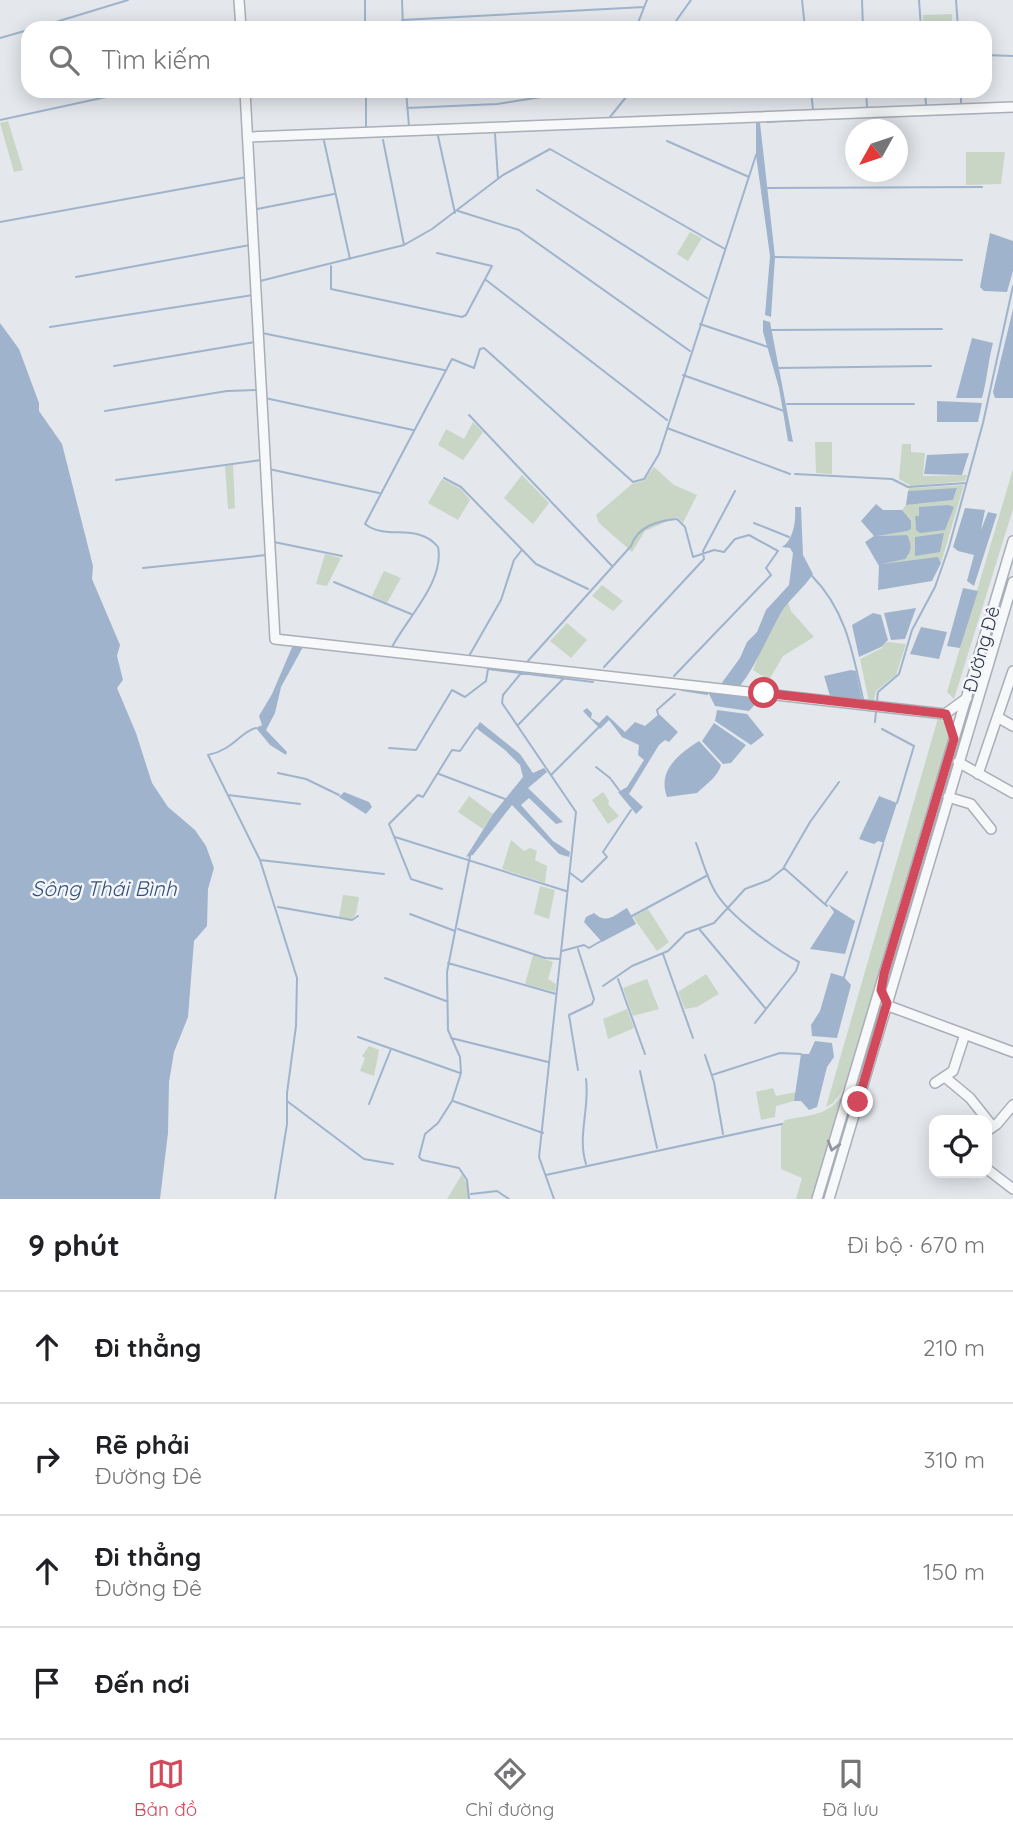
<!DOCTYPE html>
<html lang="vi">
<head>
<meta charset="utf-8">
<style>
	:root { --surface:#fff; --page:#f2f2f2; --text:#202124; --muted:#757577; --line:#e0e0e0; --accent:#d1495b }
	body { margin:0; font-family:Quicksand,sans-serif; background:var(--page); color:var(--text) }
	.controls { position:absolute; right:21px; bottom:21px; display:grid; overflow:hidden; border-radius:14px; box-shadow:0 4px 18px #0003 }
	.controls button { width:63px; height:63px; display:grid; place-items:center; padding:0; border:0; border-bottom:2px solid var(--line); background:var(--surface); color:var(--text); font:35px sans-serif }
	.compass { position:absolute; left:845px; top:119px; width:63px; height:63px; border-radius:50%; background:var(--surface); box-shadow:0 4px 18px #0003; rotate:230deg }
	.stop { position:absolute; width:21px; height:21px; margin:-16px; border:5px solid #d1495b; border-radius:50%; background:#fff }
	.stop.end { background:#d1495b; border-color:#fff; box-shadow:0 2px 7px #0008 }
	.list { margin:0; padding:0; list-style:none }
	h2 { display:flex; justify-content:space-between; align-items:center; height:91px; margin:0; padding:0 28px; font-size:30px }
	h2 small { font-size:23px; font-weight:400; color:var(--muted) }
	.list li { display:grid; grid-template-columns:46px 1fr auto; gap:21px; align-items:center; box-sizing:border-box; height:112px; padding:0 28px; border-top:2px solid var(--line) }
	.list b { display:block; font-size:26px; white-space:nowrap }
	.list p { margin:0; font-size:23px; white-space:nowrap; color:var(--muted) }
	.list em { font-size:23px; font-style:normal; color:var(--muted) }
	.icon { flex:none; width:38px; height:38px; fill:none; stroke:currentColor; stroke-width:2; stroke-linecap:round; stroke-linejoin:round }
	.map { position:relative; flex:none; width:1013px; height:1199px; overflow:hidden }
	.search { position:absolute; background:var(--surface); box-shadow:0 4px 18px #0003; left:21px; right:21px; top:21px; height:77px; display:flex; align-items:center; gap:18px; box-sizing:border-box; padding:0 24px; border-radius:21px; color:var(--muted); font-size:26px }
	.sheet { height:539px; background:var(--surface) }
	nav { display:flex; justify-content:space-around; align-items:center; box-sizing:border-box; height:98px; border-top:2px solid var(--line); background:var(--surface); font-size:19px; color:var(--muted) }
	nav a { display:grid; justify-items:center; gap:4px }
	nav .on { color:var(--accent) }
	.map>svg:first-child { display:block }
</style>
</head>
<body>
<div class="map">
<svg width="1013" height="1199" viewBox="0 0 1013 1199">
	<rect width="100%" height="100%" fill="#e4e7ec"/>
	<path fill="#c9d6c5" fill-rule="evenodd" d="M952,14V28H923V15Z
		M8,121L23,170L14,172L0,123Z
		M1005,152L1001,184L966,185V152Z
		M690,232L702,238L688,261L677,254Z
		M473,422L483,432L463,460L438,445L446,429L464,439Z
		M815,442H832V474L816,473Z
		M902,444H911V452L925,453L923,476L967,475L965,481L911,486L899,479Z
		M233,465L235,508L228,509L225,466Z
		M654,467L674,485L697,495L683,523L677,517L645,531L632,552L599,523L596,515L632,484L643,481Z
		M1013,469V509L954,699L947,692Z
		M522,475L549,503L533,524L504,498Z
		M442,479L461,489L470,500L458,520L428,503Z
		M964,485L941,563L940,560L882,564L909,556L910,539L906,535L876,536L911,529L902,510L906,505L953,500L957,489L912,491H908L909,488ZM919,508L945,530H916L915,517L919,516Z
		M325,554L341,558L327,586L316,584Z
		M384,571L401,578L387,603L372,596Z
		M602,585L623,601L613,611L592,596Z
		M788,602L791,611L814,637L783,656L769,680L753,670L764,642Z
		M567,623L587,640L571,658L550,641Z
		M888,642L906,644L896,675L876,691L874,701L869,702L860,659L882,648L883,644Z
		M938,718L948,724L950,743L850,1079L833,1103L826,1107Z
		M603,792L609,801L608,804L619,816L608,824L592,800Z
		M469,796L493,814L483,829L458,812Z
		M511,840L524,851L530,848L537,851L535,860L547,866L545,883L502,869Z
		M540,886L555,890L549,919L534,914Z
		M343,895L359,897L356,914L352,919L339,917Z
		M648,909L669,942L657,951L633,917Z
		M533,955L553,962L548,979L556,984L555,992L525,984Z
		M706,974L719,994L697,1007L685,1009L678,992Z
		M647,979L659,1009L633,1016L623,988Z
		M627,1009L634,1028L608,1039L603,1019Z
		M369,1046L379,1050L374,1076L360,1071L365,1058L362,1056Z
		M773,1088L776,1096L796,1092L794,1101L776,1106L775,1117L761,1120L756,1092Z
		M847,1089L815,1199H796L802,1178L781,1169V1126L785,1120C814,1114 830,1116 847,1089Z
		M462,1174L468,1186V1199H447Z"/>
	<path fill="#9fb4cc" d="M756,123H760L775,257L771,317L765,315L770,256L756,155Z
		M990,233L1013,241V271L1007,292L984,291L980,287Z
		M1013,309V398H995L993,392Z
		M763,320L770,322L793,442L788,441L779,388L763,332Z
		M0,323L19,349L39,403V411L62,444L93,566L92,579L120,645L117,656L123,680L117,688L136,733L152,783L168,807L195,830L206,846L214,868L208,889L207,926L194,941L188,1017L174,1052L169,1082L168,1133L160,1199H0Z
		M972,338L993,343C988,362 987,380 982,398H956Z
		M937,401L982,403L978,422H937Z
		M969,453L962,475L924,474L927,455Z
		M957,488L953,500L906,505L908,491Z
		M876,504L883,510H902L911,521V529L907,531L877,536L907,535C912,542 912,553 905,559L882,564L938,557L941,563L932,581L878,590L879,566L865,542L874,536L861,521Z
		M948,505L954,507L945,530L920,533L916,530L915,516H919V507Z
		M795,507H801L803,555L813,574C804,588 790,598 781,613C767,637 757,664 740,686L721,684L740,658L747,642L757,632L766,610L789,585L793,553L790,548L782,547C794,539 796,521 795,507Z
		M965,508L985,510L981,530L988,512L997,514L974,586L967,581L974,555L958,551L953,547Z
		M944,533L940,552L915,556V537Z
		M963,588L978,591L960,648L947,646Z
		M916,608L905,639L891,640L884,613Z
		M873,613L881,615L888,640L881,647L859,657L852,625Z
		M921,627L947,632L939,659L910,654Z
		M293,645L303,647L281,687L275,713L266,730L287,752L286,755L270,745L256,728L262,725L259,716L272,694Z
		M851,670L856,671L862,700L830,696L824,676Z
		M708,692L760,699L749,711L715,706Z
		M587,708L592,713L591,718L599,723L607,715L625,732L635,722L645,726L659,714L678,732L669,742L665,740L659,745L629,794L643,807L636,814L618,792L627,787L644,760L638,755L639,745L622,737L609,720L600,729L583,711Z
		M717,710L747,714L764,735L751,745L715,721Z
		M480,722L520,754L533,773L544,768L547,772L528,788L563,822L556,824L529,798L521,805L553,841L570,852L569,857L559,854L512,805L473,855L466,857L493,814L523,777L520,765L505,750L476,728Z
		M714,723L746,745L731,763L723,764L702,741Z
		M699,741L721,765C718,777 705,785 697,793L667,797C657,770 679,754 699,741Z
		M344,792L369,802L372,807L366,814L339,797Z
		M879,796L897,803L884,843L878,841L874,844L859,839Z
		M828,904L855,921L845,954L810,949L834,912Z
		M627,908L636,924L602,942L584,922L586,917L594,913C607,925 614,915 627,908Z
		M831,973L844,977L851,985L837,1038L812,1036L811,1025L820,1011Z
		M815,1041L832,1043L834,1057L827,1067L817,1107L809,1110L801,1101H794L801,1054H809Z"/>
	<g fill="none" stroke-linecap="round" stroke-linejoin="round">
		<path stroke="#9fb4cc" stroke-width="2" d="M365,0V28
			M402,0L403,28
			M802,0L805,28
			M862,0L863,28
			M919,0L921,28
			M956,0L958,28
			M402,20L644,7
			M36,28L128,0
			M636,28L647,0
			M671,28L691,0
			M0,38L28,30
			M985,55L1013,56
			M366,91V128
			M406,91L409,126
			M811,91L813,110
			M866,91L867,107
			M925,91L926,105
			M961,91V103
			M407,108L497,104L567,93
			M610,117L631,91
			M0,120L134,91
			M767,122L864,117
			M495,134L498,179
			M438,136L455,213
			M383,140L404,245
			M324,141L350,259
			M667,141L749,177
			M767,188L982,187
			M537,190L707,298
			M257,209L334,194
			M458,211L519,230L690,351
			M0,222L247,177
			M775,257L962,260
			M331,266V289L462,317L466,315L492,266L437,253
			M76,277L250,245
			M486,280L667,420
			M260,281L404,245L432,229L503,175L550,149L725,249
			M700,324L768,347
			M50,327L253,295
			M770,330L942,329
			M262,333L444,370
			M114,366L255,342
			M779,368L931,366
			M683,375L784,411
			M265,398L413,430
			M787,404H914
			M105,411L227,391L257,390
			M469,415L612,566
			M667,428L790,474
			M269,469L379,493
			M795,474L892,479L908,487L966,483
			M444,478L461,487L536,564L588,589
			M116,480L261,460
			M754,523L789,537
			M274,542L342,556
			M143,568L267,555
			M812,576C846,610 853,654 863,699
			M334,582L411,614
			M392,647C407,618 445,581 438,547C418,522 387,541 365,524L452,359L474,368L480,349L484,348L633,482L644,479L659,454L756,155
			M469,656L501,600L514,560L521,551
			M527,662L631,546C638,526 657,521 677,519L685,527L693,557L714,550L724,552L735,539L749,535L778,551L766,568L771,575L674,676
			M604,667L704,559L703,551L735,491
			M522,672L503,695L502,703L576,812L539,1157L554,1199
			M682,690L707,694
			M877,701L878,692L899,674L912,630L935,587L949,547L983,423L1013,286
			M658,714L657,710L675,694
			M875,722L876,711
			M518,725L563,679
			M256,728C240,732 233,750 208,755L260,860L297,978L296,1026L287,1093V1124L275,1199
			M882,729L914,746L897,803
			M389,748L416,750L452,690L465,697L486,681L488,669L593,682
			M596,767L610,778L619,790
			M278,773L306,779L339,795
			M439,774L505,799
			M552,774L598,728
			M228,795L300,804
			M395,837L566,891
			M696,843C702,859 707,879 716,893C731,917 775,949 799,962L796,971L755,1023
			M260,860L384,874
			M784,867L810,822L839,782
			M570,873L582,882L607,857L603,852L631,810
			M442,889L411,879L389,824L418,795L423,797L452,750L460,751L476,728
			M825,904L847,872
			M278,907L352,920L358,916
			M410,914L455,931
			M632,916L708,875
			M458,929L545,958L560,959
			M700,930L766,1009
			M578,949L594,999L592,1004L569,1015L578,1070
			M562,951L584,945L589,948L601,941
			M663,954L693,1038
			M448,963L556,994
			M844,977L883,844
			M385,978L446,1001
			M618,979L645,1054
			M603,986L632,966L668,951L686,933L714,923L745,889L769,880L784,868L827,906
			M358,1037L460,1073
			M451,1038L548,1062
			M705,1055L714,1082L723,1134
			M640,1071L657,1148
			M712,1075L780,1053L801,1054
			M586,1079C590,1108 577,1136 586,1164
			M287,1101L364,1159L393,1164
			M453,1101L543,1133
			M369,1104L391,1049
			M546,1175L782,1124
			M471,1194L497,1191L509,1199
			M469,1199L467,1180L459,1168L422,1160L419,1157L425,1134L438,1123L452,1101L461,1073L460,1057L448,1030L447,972L470,856"/>
		<defs>
			<path id="minor" d="M239,0L241,28
				M245,91L275,639L945,714L967,698
				M248,137L1013,107
				M999,718L1013,726
				M958,762L1013,793
				M978,774L1013,671
				M948,797L971,804L991,829
				M886,1005L1013,1052
				M946,1078L970,1098L993,1127
				M935,1083L953,1071L965,1034
				M987,1131L997,1124L1013,1105
				M987,1169L1013,1189
				M817,1199L1013,541
				M829,1199L1013,582"/>
		</defs>
		<use href="#minor" stroke="#a9aeb7" stroke-width="12"/>
		<use href="#minor" stroke="#f7f8fa" stroke-width="9"/>
	</g>
	<defs><path id="oneway-chevron" d="M-2-3.5L2.5 0L-2 3.5" fill="none" stroke-width="1.6" stroke-linecap="round" stroke-linejoin="round" transform="scale(1.75)"/></defs>
	<use stroke="#9196a0" href="#oneway-chevron" transform="translate(833 1146) rotate(107)"/>
	<g fill="none" stroke-linecap="round" stroke-linejoin="round">
		<path stroke="#d1495b" stroke-width="9" d="M764,693L946,714L954,739L884,974L881,990L887,1003L858,1102"/>
	</g>
	<g text-anchor="middle" dominant-baseline="central" stroke-width="5" stroke-linejoin="round" paint-order="stroke">
		<g font-size="19" fill="#2b3445" stroke="#f4f6f9">
			<text transform="translate(981 649) rotate(-74)">Đường Đê</text>
		</g>
		<g font-size="21" font-style="italic" fill="#34527a" stroke="#f4f6f9">
			<text x="104" y="888">Sông Thái Bình</text>
		</g>
	</g>
</svg>
<div class="controls">
<button><svg class="icon" aria-label="locate" viewBox="0 0 24 24"><circle cx="12" cy="12" r="6"/><path d="M12 2v4M12 18v4M2 12h4M18 12h4"/></svg></button>
</div>
<svg class="compass" viewBox="-18 -18 36 36"><path d="M0-13l5 13h-10z" fill="#e53935"/><path d="M0 13l5-13h-10z" fill="#757577"/></svg>
<div class="stop" style="left:764px;top:693px"></div>
<div class="stop end" style="left:858px;top:1102px"></div>
<div class="search"><svg class="icon" aria-label="search" viewBox="0 0 24 24"><circle cx="10" cy="10" r="6"/><path d="M15 15l6 6"/></svg>Tìm kiếm</div>
</div>
<section class="sheet">
<h2>9 phút<small>Đi bộ · 670 m</small></h2>
<ul class="list">
<li><svg class="icon" aria-label="ahead" viewBox="0 0 24 24"><path d="M12 20V5M6 11l6-6 6 6"/></svg><div><b>Đi thẳng</b></div><em>210 m</em></li>
<li><svg class="icon" aria-label="right" viewBox="0 0 24 24"><path d="M7 20v-9h11M14 6l5 5-5 5"/></svg><div><b>Rẽ phải</b><p>Đường Đê</p></div><em>310 m</em></li>
<li><svg class="icon" aria-label="ahead" viewBox="0 0 24 24"><path d="M12 20V5M6 11l6-6 6 6"/></svg><div><b>Đi thẳng</b><p>Đường Đê</p></div><em>150 m</em></li>
<li><svg class="icon" aria-label="arrive" viewBox="0 0 24 24"><path d="M6 21V4h12l-3 4 3 4H6"/></svg><div><b>Đến nơi</b></div></li>
</ul>
</section>
<nav>
<a class="on"><svg class="icon" aria-label="map" viewBox="0 0 24 24"><path d="M3 6l6-2 6 2 6-2v14l-6 2-6-2-6 2zM9 4v14M15 6v14"/></svg>Bản đồ</a>
<a><svg class="icon" aria-label="directions" viewBox="0 0 24 24"><path d="M12 3l9 9-9 9-9-9zM9 14v-3h6M13 9l2 2-2 2"/></svg>Chỉ đường</a>
<a><svg class="icon" aria-label="saved" viewBox="0 0 24 24"><path d="M7 4h10v16l-5-4-5 4z"/></svg>Đã lưu</a>
</nav>
</body>
</html>
